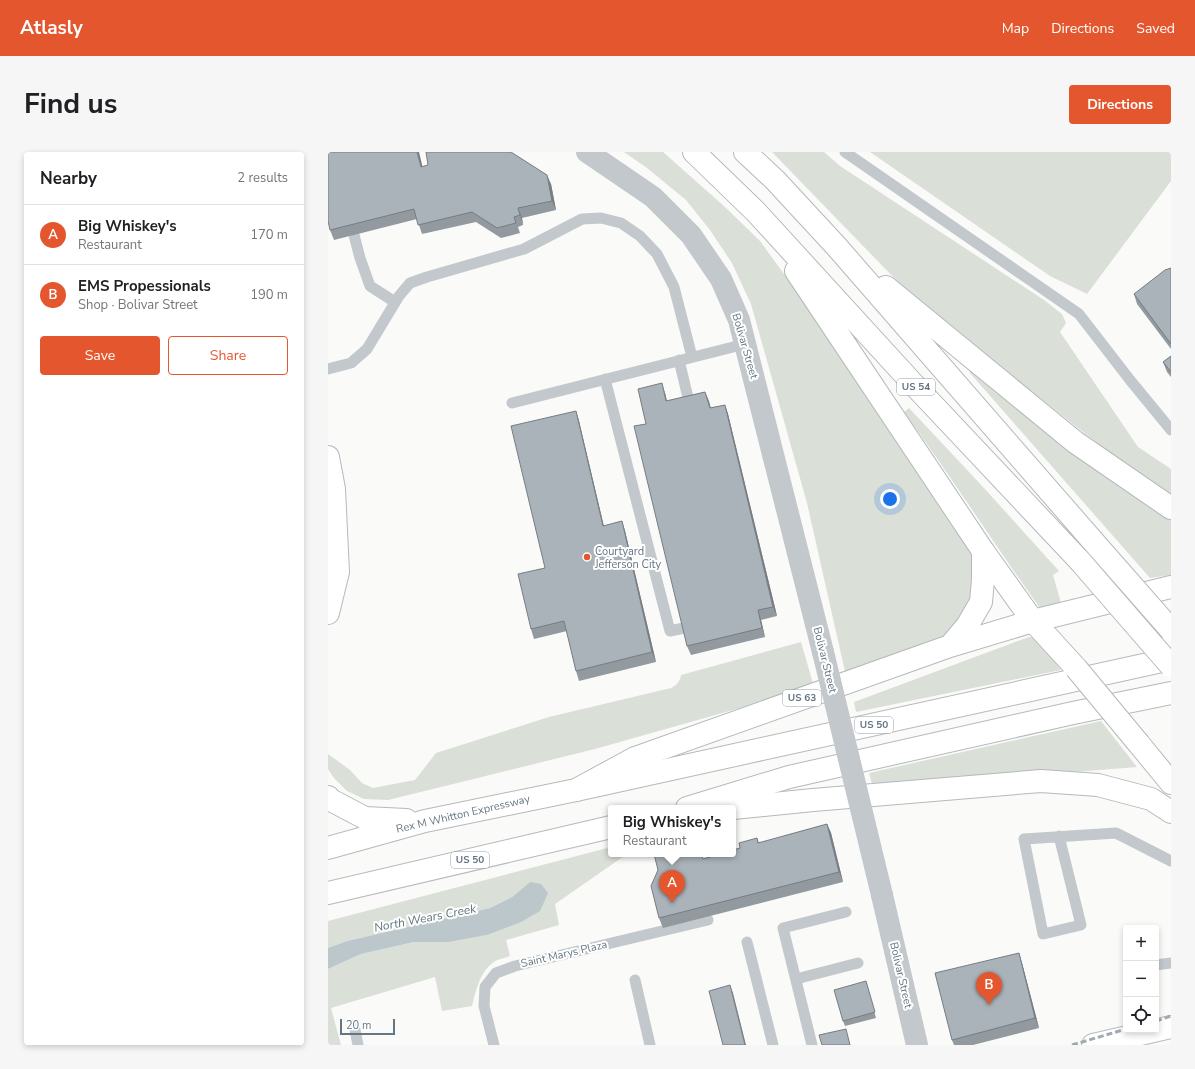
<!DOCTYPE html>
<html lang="en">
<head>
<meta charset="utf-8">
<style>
	:root { --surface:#fff; --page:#f6f6f6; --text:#202124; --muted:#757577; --line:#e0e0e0; --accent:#e4572e }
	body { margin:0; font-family:"Nunito Sans",sans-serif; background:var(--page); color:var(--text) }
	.controls { position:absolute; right:12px; bottom:12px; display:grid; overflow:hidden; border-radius:4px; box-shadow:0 2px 6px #0003 }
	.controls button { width:36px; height:36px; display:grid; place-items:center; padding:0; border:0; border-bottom:1px solid var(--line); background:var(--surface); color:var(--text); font:20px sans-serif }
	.scale { position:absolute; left:12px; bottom:10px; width:55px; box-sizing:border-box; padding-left:4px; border:2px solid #657683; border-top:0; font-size:11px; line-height:14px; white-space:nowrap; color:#657683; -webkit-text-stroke:3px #fff; paint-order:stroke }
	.you { position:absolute; left:562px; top:347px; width:14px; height:14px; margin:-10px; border:3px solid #fff; border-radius:50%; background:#1a73e8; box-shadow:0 0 0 6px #1a73e833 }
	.badge { display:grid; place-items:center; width:26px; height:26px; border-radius:50%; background:var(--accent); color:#fff; font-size:13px; font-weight:700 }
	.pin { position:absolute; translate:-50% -33px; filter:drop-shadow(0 1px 2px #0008) }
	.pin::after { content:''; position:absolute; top:21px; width:14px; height:12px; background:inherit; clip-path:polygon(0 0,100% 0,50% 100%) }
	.popup { position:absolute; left:280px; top:653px; width:128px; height:52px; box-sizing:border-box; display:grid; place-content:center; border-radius:4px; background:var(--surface); filter:drop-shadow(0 1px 3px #0005); font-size:13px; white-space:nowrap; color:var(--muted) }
	.popup b { font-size:15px; color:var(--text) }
	.popup::after { content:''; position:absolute; left:50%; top:100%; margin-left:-8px; border:8px solid transparent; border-top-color:var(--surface) }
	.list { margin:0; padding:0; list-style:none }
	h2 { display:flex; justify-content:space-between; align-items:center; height:52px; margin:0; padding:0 16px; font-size:17px }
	h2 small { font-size:13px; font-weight:400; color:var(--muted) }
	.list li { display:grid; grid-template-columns:26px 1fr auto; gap:12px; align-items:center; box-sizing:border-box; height:60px; padding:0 16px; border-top:1px solid var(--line) }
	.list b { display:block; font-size:15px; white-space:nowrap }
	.list p { margin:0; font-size:13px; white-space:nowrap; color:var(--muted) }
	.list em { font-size:13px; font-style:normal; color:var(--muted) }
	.actions { display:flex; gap:8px; padding:12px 16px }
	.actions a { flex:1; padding:9px 0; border:1px solid var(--accent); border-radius:4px; text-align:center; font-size:14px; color:var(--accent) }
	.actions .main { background:var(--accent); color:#fff }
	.icon { flex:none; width:22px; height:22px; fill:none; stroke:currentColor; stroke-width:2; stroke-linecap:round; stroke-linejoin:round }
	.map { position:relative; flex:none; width:843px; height:893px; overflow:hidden; border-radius:4px }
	header { display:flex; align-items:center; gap:24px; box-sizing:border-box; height:56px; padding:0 20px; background:var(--accent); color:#fff }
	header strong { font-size:19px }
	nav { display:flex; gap:22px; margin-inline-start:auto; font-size:14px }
	.intro { display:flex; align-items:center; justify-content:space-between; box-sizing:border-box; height:96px; padding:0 24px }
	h1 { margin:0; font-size:28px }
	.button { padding:10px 18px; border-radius:4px; background:var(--accent); color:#fff; font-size:14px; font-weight:700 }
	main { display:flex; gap:24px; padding:0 24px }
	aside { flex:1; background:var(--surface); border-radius:4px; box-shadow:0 2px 6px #0003 }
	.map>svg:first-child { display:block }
</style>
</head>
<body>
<header>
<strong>Atlasly</strong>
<nav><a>Map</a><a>Directions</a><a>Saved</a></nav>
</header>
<div class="intro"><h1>Find us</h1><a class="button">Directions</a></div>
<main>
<aside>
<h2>Nearby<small>2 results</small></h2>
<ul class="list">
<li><span class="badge">A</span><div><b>Big Whiskey's</b><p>Restaurant</p></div><em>170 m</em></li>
<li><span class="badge">B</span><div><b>EMS Propessionals</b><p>Shop · Bolivar Street</p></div><em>190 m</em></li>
</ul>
<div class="actions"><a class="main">Save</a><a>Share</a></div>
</aside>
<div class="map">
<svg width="843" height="893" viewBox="0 0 843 893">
	<rect width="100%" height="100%" fill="#fafaf8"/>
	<path fill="#dadfd7" d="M296,0H335L397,55L432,89L456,122L499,183L649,408L646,448L615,487L518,524L479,351L423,152L404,111L382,78L358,48L319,16Z
		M444,0H496L512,14L716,148L734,162L738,171L732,180L810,295L843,317V344L818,328L755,280L607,162L571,131Z
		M542,0H843V29L759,142L722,124Z
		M637,209L843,366V423L822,426L642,221Z
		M581,256L656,336L731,419L725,423L733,451L712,456C665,391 623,324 576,260Z
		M701,485L708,486L715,494L733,518L528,560L526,550Z
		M473,490L486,535L267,597L60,648L36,647L19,639L6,626L0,617V602L22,618L34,631L45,636L87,628L108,601L221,565L343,536C349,533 352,529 353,523Z
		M773,569L809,615L545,636L541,621Z
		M283,695V702H299L227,752L231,773L178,788L182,804C178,806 171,807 167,809C152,819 148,838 144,854L114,859L107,825L3,856L13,893H0V817L33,802L86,790H121L159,783L202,730L184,745L162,756L19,789L0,796V769Z"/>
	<path fill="#bbc7cb" d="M202,730L213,732L220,741L212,759L193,770L159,783L121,790H86L33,802L0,817V796L19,789L162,756L184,745Z"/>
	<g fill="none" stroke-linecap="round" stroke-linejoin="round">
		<defs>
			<path id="secondary" d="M0,305L6,337L10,420L0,461
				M765,893L843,875"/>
			<path id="trunk" d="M622,494L639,474L653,450L655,428V399
				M0,645L1,647L37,666L78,668
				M405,656L485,648L713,629L770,633L823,647L843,660
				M0,696L97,669L248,638L307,606L622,494L705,469
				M0,741L283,675"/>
			<path id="motorway" d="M366,0L428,60L588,235L751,408
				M417,0L447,28L509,95L764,388
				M468,119L655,399L705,469L748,516
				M558,135L747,290L843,356
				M705,469L843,435
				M811,592L843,631
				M248,638L843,507
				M359,656L461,625L745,561L843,541"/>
		</defs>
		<use href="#secondary" stroke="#b3babf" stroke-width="24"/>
		<use href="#trunk" stroke="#b4b9bd" stroke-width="24"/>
		<use href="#motorway" stroke="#b4b9bd" stroke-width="24"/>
		<path stroke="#c3c8cc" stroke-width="11" d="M517,0L751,162L802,228L843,278
			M26,83L32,106L42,134L67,150
			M351,208L362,254
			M0,217L23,211L39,197L71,144L82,131L99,125L196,97L254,67L273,66L293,71L312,84L329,102L346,135L364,205
			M277,227L342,479L356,476
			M184,251L417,192
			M731,684L753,773L715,782L696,687L788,681L843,709
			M419,790L445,893
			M828,813L843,811
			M468,827L530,811
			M307,828L322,893
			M26,873L30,893
			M166,893L156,854L157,835L168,821L187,814L380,768
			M484,893L455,776L518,760"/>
		<path stroke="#c3c8cc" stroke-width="22" d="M259,0L325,45L363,83L393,127L411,168L495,500
			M554,743L589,893"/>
		<use href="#secondary" stroke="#fff" stroke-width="22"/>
		<use href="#trunk" stroke="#fff" stroke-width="22"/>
		<use href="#motorway" stroke="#fff" stroke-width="22"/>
		<path stroke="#a2aab0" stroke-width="3" stroke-dasharray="6 3" stroke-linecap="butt" d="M828,869L843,864
			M744,893L798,877"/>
		<defs>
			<path id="motorway-bridge" d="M764,388L843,478
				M751,408L843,514
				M748,516L811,592"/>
		</defs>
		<use href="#motorway-bridge" stroke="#b4b9bd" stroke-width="24" stroke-linecap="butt"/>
		<path stroke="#c3c8cc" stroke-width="22" d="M495,500L554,743"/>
		<use href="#motorway-bridge" stroke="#fff" stroke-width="22"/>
	</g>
	<path fill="#929a9f" d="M94,15L223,32L228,58L194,66L195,73L190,75L192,81L173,86L148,70L94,82L89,67L6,88L2,78Z
		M843,116V197L809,152L806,142Z
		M843,204V225L839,220L835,210Z
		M377,240L383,256L397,253L400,262L449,464L433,468L437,485L363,503L359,494L318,272L337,241L339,249Z
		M248,259L251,269L276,374L294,369L297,379L328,510L251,529L248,519L239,479L206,487L203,477L217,416Z
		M499,672L503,681L515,730L335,776L331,766L375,707L412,696L429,686L431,691Z
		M691,801L694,811L711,876L645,893H626L624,888Z
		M538,829L548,866L517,874L515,869Z"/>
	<path fill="#777d82" d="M89,0H91L97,25L93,15Z
		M219,23L223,32L228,58L224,49Z
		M190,56L194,66L195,73L192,63Z
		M334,231L337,241L341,259L338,249Z
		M377,240L381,249L385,266L382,256Z
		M397,253L400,262L449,464L445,455Z
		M248,259L251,269L278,384L275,374Z
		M294,369L297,379L328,510L324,500Z
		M430,458L433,468L437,485L434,476Z
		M499,672L503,681L515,730L511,720Z
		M691,801L694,811L711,876L707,866Z
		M402,833L405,841L418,893H417Z"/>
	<path fill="#aab3b9" stroke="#777d82" d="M0,0H89L93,15L100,13L98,0H183L219,23L224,49L190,56L192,63L186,65L188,71L169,76L144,60L90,73L86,57L2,78L0,69Z
		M843,116V192L806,142L837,118Z
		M843,204V220L835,210Z
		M334,231L338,249L377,240L382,256L397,253L445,455L430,458L434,476L359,494L306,274L318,272L310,237Z
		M248,259L275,374L294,369L324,500L248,519L236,469L203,477L190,422L217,416L183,274Z
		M499,672L511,720L331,766L323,734L330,718L326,702H373L375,707L392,702H405V698L412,696L411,691L429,686L430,691Z
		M691,801L707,866L624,888L607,821Z
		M538,829L547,860L515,869L506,838Z
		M402,833L417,893H395L381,839Z
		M518,877L522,893H494L491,883Z"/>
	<circle fill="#e4572e" stroke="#fff" stroke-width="1.5" cx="259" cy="405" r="4"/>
	<g text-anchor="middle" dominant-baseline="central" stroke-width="4" stroke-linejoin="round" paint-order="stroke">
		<g fill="#fff" stroke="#939fa8" stroke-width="1">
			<rect x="569" y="227" width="38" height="16" rx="3"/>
			<rect x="455" y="538" width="38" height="16" rx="3"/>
			<rect x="527" y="565" width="38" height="16" rx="3"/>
			<rect x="123" y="700" width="38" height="16" rx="3"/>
		</g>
		<g font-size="10" font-weight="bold" fill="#657683">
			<text x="588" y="235">US 54</text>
			<text x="474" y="546">US 63</text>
			<text x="546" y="573">US 50</text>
			<text x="142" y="708">US 50</text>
		</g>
		<g font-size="11" fill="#657683" stroke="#fff">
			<text transform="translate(417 194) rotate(74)">Bolivar Street</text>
			<text transform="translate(497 508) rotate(76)">Bolivar Street</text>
			<text transform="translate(135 662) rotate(-13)">Rex M Whitton Expressway</text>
			<text transform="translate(236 802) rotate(-13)">Saint Marys Plaza</text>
			<text transform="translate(573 823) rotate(77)">Bolivar Street</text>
		</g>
		<g font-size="11" fill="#657683" stroke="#fff" text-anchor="start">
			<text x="267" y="399">Courtyard<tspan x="267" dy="13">Jefferson City</tspan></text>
		</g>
		<g font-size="12" font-style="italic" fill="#60757c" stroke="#fff">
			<text transform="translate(97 766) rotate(-11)">North Wears Creek</text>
		</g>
	</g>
</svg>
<div class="controls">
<button>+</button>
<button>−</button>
<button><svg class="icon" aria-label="locate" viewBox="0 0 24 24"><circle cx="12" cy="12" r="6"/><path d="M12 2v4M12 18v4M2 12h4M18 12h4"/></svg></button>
</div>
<div class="scale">20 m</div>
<div class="you"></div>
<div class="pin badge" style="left:344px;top:751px">A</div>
<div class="popup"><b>Big Whiskey's</b>Restaurant</div>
<div class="pin badge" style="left:661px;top:853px">B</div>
</div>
</main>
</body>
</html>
